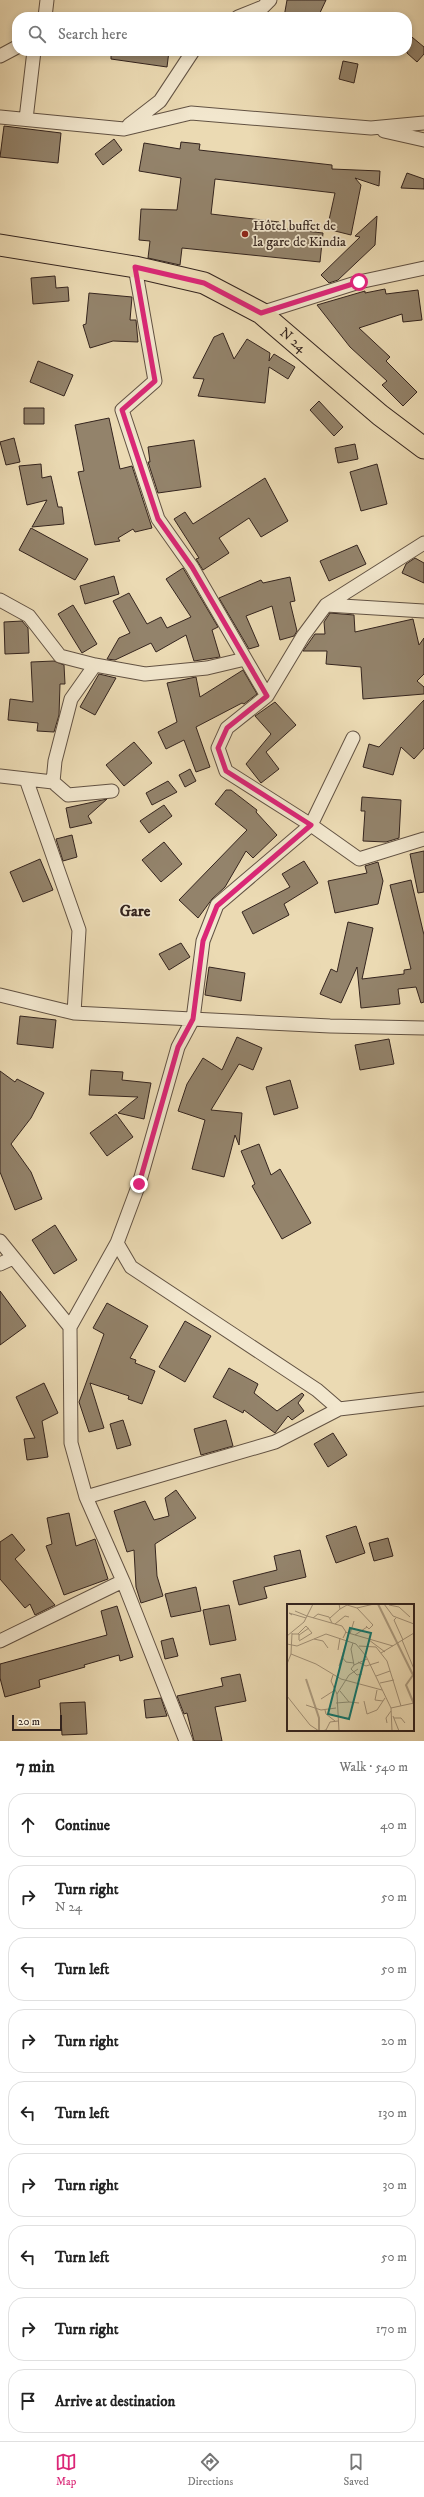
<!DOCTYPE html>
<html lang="en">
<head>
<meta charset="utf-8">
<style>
	:root { --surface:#fff; --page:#f2f2f2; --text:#222; --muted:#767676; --line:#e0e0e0; --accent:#db2777 }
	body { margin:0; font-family:"IM FELL DW Pica",serif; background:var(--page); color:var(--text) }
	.scale { position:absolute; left:12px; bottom:10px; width:50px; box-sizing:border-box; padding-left:4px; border:2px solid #34241e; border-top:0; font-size:11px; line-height:14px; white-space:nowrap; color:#34241e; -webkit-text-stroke:3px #f2e7ce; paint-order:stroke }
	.stop { position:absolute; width:12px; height:12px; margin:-9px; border:3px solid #db2777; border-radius:50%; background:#fff }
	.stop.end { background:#db2777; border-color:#fff; box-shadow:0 1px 4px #0008 }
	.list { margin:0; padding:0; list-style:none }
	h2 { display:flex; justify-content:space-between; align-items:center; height:52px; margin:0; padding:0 16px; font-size:17px }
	h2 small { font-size:13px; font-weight:400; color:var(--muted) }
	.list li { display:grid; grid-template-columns:26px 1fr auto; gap:12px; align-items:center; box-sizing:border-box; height:64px; margin:0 8px 8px; padding:0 8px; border:1px solid var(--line); border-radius:16px }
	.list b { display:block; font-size:15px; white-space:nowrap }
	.list p { margin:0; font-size:13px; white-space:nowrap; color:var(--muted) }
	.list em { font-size:13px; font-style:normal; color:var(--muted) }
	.icon { flex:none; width:22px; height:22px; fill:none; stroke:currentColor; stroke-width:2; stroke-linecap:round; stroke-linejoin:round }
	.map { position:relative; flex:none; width:424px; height:1741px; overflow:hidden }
	.search { position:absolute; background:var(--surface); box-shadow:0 2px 6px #0003; left:12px; right:12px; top:12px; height:44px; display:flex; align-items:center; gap:10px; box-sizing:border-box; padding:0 14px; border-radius:16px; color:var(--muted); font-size:15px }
	.sheet { height:700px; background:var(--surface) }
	nav { display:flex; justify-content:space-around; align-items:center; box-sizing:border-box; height:56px; border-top:1px solid var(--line); background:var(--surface); font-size:11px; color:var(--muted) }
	nav a { display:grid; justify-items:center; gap:2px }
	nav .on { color:var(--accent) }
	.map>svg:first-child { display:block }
</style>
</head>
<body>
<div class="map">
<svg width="424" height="1741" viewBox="0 0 424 1741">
	<rect width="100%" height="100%" fill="#ebdab3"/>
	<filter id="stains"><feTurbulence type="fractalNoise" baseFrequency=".005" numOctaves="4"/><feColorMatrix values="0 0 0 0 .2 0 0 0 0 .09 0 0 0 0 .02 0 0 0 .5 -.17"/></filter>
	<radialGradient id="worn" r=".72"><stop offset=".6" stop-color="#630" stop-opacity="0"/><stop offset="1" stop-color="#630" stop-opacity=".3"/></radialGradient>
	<path fill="#93836b" stroke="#34241e" d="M287,0H326L318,17H284Z
		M407,33L424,47V54L417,62L407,53Z
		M111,51H169L167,67L111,59Z
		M343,61L358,64L354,83L339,79Z
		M4,126L61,133L58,163L0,157Z
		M114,139L122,150L103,165L95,154Z
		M181,142L200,144L199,150L332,165V169L380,171L379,186L355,178L361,185L351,235L327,229L335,193L215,179L211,214L279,222L278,228L323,233L320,262L182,248L180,265L148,258L150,241L139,240L141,209L177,210L181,178L139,171L144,143L180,149Z
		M407,173L424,179V189L401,188Z
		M377,216L375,245L338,280L329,283L321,275L360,237L355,236Z
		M55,276L56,288L68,287L69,301L33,304L31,278Z
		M385,289L386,294L418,290L422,320L403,322L402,314L359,328L390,357L386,361L417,392L403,406L382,385L387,381L350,347L317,305L365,291V293Z
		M89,293L132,297L130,320H136L138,342L113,341L90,348L83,325L86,324Z
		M223,333L234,359L247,339L270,353L269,361L274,354L295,367L288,379L269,367L265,403L198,396L204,379L193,378L214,337Z
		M38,361L73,375L64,396L30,382Z
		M319,401L343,427L334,436L310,410Z
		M24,408H44V424H24Z
		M109,418L120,469L132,466L152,528L135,532L133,529L118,538L120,541L95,545L78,472L84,471L75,425Z
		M14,438L20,462L6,465L0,442Z
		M194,440L201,487L158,493L148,462H150L148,447Z
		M355,444L358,459L338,463L335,448Z
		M41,464L42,478L51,476L58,507H62L64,524L32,527L47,500L27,505L19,466Z
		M377,464L387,504L361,511L350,472Z
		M265,478L288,521L261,537L249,518L219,538L229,553L203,570L196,559L199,558L174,519L185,512L193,524Z
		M31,528L88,559L75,580L19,550Z
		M357,545L366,564L329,581L320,561Z
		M415,558L424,563V583L402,573L406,564Z
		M183,568L218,627L212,630L220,657L194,661L186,635L156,652L151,643L115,660L107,659L119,638L130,633L113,601L129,593L147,624L161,617L167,628L191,617L166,579Z
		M114,576L119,594L85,604L80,586Z
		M290,577L295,601L290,602L297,631L294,636L280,640L272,606L246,616L259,646L249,649L219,598L261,580L263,583Z
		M73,605L97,644L82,653L58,614Z
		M330,613L354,615L355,632L413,619L419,645L424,638V674L417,681L424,687V694L363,699L361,667L326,664L327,651H303L315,634H325L324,622Z
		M22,621L28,628L29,653L5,654L4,622Z
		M54,661L64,665L65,684H60L59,715L54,732L37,731L38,723L8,720L10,699L33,702L31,662Z
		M243,670L257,694L244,704L242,703L196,727L210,767L196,772L184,740L166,749L158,732L177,722L167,683L196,677L200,697Z
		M99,674L116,678L95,715L80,707Z
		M424,700V748L414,759L401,747L393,775L363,767L369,744L379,747Z
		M275,702L296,725L266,752L279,769L261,783L246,764L271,734L255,716Z
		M134,742L152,763L124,786L106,765Z
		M190,769L196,781L185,787L179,775Z
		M168,781L177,792L152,805L146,793Z
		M226,790H231L257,810L256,812L277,835L253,858L246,851L225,887L212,899L198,918L179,900L247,830L215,804Z
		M362,797L401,800L399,838L386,842L363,841L365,811H361Z
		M107,799L88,816L92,823L70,828L66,808Z
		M164,805L172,816L149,833L140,821Z
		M72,835L77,857L63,861L56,839Z
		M164,842L182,864L161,882L142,860Z
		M424,851V892L418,893L410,854Z
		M40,859L53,890L23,902L10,872Z
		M304,861L318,883L284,904L289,915L253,934L242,912L290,887L282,874Z
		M378,862L383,881L378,904L335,913L328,881L367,873L365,866Z
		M411,880L424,935V1002L421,1003L416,987L398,989L400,1004L361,1008L357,967L341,1003L320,994L331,969L337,972L348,922L373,928L362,979L404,974V970L411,969L390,885Z
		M181,943L190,957L169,970L159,954Z
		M209,967L245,973L241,1001L205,995Z
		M20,1016L56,1020L53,1048L17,1044Z
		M237,1037L262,1048L253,1070L239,1064L211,1110L242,1113L239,1145L235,1135L224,1177L192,1169L205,1120L178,1111L187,1084L203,1058L222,1070Z
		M389,1039L394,1064L360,1070L355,1045Z
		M91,1070L123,1072L122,1080L151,1083L144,1119L118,1113L138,1097L89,1095Z
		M0,1071L15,1082L17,1079L44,1093L31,1118L11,1144L31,1172L42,1199L15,1210L0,1172Z
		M290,1080L298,1108L274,1115L266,1087Z
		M116,1114L133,1137L107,1156L90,1133Z
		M259,1144L271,1175L280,1169L311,1223L282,1239L252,1186L255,1184L241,1151Z
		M55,1225L77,1260L54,1274L32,1240Z
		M0,1291L26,1326L0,1345Z
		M107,1303L148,1326L130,1358L136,1360L135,1363L155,1371L142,1404L128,1399L129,1396L90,1383L104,1428L89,1432L79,1402L104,1334L93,1328Z
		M185,1321L211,1336L185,1382L159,1367Z
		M229,1368L258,1384L254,1393L277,1411L302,1393L304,1395L298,1403L304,1411L292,1420L288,1416L275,1433L244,1410L243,1413L213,1397Z
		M44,1383L58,1413L42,1421L48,1457L27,1460L24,1439L35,1438L16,1397Z
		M123,1420L131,1445L117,1449L110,1424Z
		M226,1420L233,1446L201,1455L194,1429Z
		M333,1433L347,1455L328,1467L314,1444Z
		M176,1490L196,1518L155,1544L157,1576L163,1596L141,1603L136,1587L134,1550L127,1552L114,1511L145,1501L154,1520L169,1516L165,1498Z
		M69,1513L76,1546L95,1539L108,1579L64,1595L46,1546L52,1544L47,1518Z
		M356,1526L365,1553L336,1563L326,1536Z
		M12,1534L25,1550L15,1559L55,1605L35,1615L30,1604L25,1608L0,1579V1542Z
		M388,1538L393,1556L374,1561L369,1543Z
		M300,1550L306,1577L264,1587L267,1598L239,1605L233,1581L277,1570L274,1556Z
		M196,1587L201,1611L171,1617L165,1594Z
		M229,1605L236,1640L210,1645L203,1610Z
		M117,1606L133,1657L120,1661L119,1655L84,1665L85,1667L39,1680L40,1687L5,1697L0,1678V1664L107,1635L101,1611Z
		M173,1638L178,1656L165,1659L161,1641Z
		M240,1674L246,1701L215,1707L222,1741H194L187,1713L184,1714L177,1696L223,1686L221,1678Z
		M161,1698L167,1716L146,1718L144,1700Z
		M85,1702L87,1734L62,1735L60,1703Z"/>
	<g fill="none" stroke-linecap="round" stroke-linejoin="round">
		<defs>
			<path id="minor" d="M45,17L47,0
				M238,17L263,7L270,0
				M0,56L17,47
				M0,117L124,129L191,113L371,128L424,123
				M26,119L34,51
				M129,125L160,101L193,51
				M384,131L424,140
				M135,267L155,381L122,410L158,519L192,567L267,696L227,728L218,748L226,771L311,825L359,859L424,839
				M261,313L359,282L424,268
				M0,600L29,616L60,656L95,665L145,674L207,668L245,659
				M326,605L424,611
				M267,696L303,636L326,605L424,543
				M0,776L53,782L68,795L112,791
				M26,779L79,930L74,1013
				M53,782L55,761L71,699L95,665
				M0,995L74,1013L330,1026L424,1028
				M0,1241L70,1327L71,1443L86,1497L123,1581L186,1741
				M117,1243L131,1267L317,1390L339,1409L424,1399
				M0,1264L13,1258
				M70,1327L117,1243L139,1184L178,1047L193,1019L203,941L217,905L311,825L353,738
				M86,1497L275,1442L339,1409
				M0,1641L123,1581"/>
			<g id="primary">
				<path id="s1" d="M0,245L135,267L204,283L261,313L380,415L424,448"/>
			</g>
		</defs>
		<use href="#minor" stroke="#625243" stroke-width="15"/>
		<use href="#primary" stroke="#34241e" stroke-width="23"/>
		<use href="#minor" stroke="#f2e7ce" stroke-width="13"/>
		<use href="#primary" stroke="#ebdab3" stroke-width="21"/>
	</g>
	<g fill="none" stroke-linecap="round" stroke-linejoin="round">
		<path stroke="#db2777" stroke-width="5" d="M139,1184L178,1047L193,1019L203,941L217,906L311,825L226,771L218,748L227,728L267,696L192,567L158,519L122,410L155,381L135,267L204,283L261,313L359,282"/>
	</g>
	<circle fill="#8f2418" stroke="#f2e7ce" stroke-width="1.5" cx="245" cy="234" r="4"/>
	<g text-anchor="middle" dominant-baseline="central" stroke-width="3.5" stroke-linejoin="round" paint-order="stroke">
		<g font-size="14" fill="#34241e" stroke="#f2e7ce" text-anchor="start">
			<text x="253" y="226">Hôtel buffet de<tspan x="253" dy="16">la gare de Kindia</tspan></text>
		</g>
		<g font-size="14" fill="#34241e" stroke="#f2e7ce">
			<text stroke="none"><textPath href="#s1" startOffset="314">N 24</textPath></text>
		</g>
		<g font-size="16" font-weight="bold" fill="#34241e" stroke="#f2e7ce">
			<text x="135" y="911">Gare</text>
		</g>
	</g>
	<g transform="translate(287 1604)">
		<rect width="127" height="127" fill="#ebdab3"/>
		<path fill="none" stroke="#ad9c80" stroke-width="2" d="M91,0L126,71L119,81L127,100M19,75L32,114V126"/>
		<path fill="none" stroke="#a29177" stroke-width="1" d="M97,0L106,12L127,20M102,1L112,3L123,13M70,4L87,0M53,5L60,1L70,4L86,21L82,25L79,22M8,7L20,12M5,11L2,9L19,14M20,12L55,22L59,28L56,34M26,14L31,10L42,13L45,19M43,14L53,5L52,0M109,14L107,16L116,36M48,20L58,12L62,13M58,28L106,42M5,30H12V36M11,30L19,22L25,29L12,37M63,30L67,17M12,31L22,24M68,31L80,23M0,32L17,18L26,0M27,35L36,37L41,44M82,36L98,48M115,36L127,65M66,39L64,45L67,61L64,65L70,71L75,70M0,40L10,42L39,30L69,40L79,52L104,104L105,127M72,42L89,43L100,57L114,102M51,46L53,34M94,49L127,29M4,50L29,60L54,75L95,86M55,53L59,58L67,59M71,58L79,62L92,58M0,60L4,50L5,29M67,61L80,55M52,62L60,36M46,71L44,77L50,90L52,127M89,72L103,67M93,79L107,76M90,86L88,96L96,97M53,87L62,98L72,99M50,90L62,71L71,65M0,92L23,121L32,127M34,95L48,86M77,97L80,110L90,106L98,94M49,99L62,98M19,101L34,106L49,104M104,104L127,99M38,106L39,110L48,117M106,112L112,127M107,114H114L118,119M100,119L99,114L104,107M35,127L39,126L43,118L51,117"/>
		<path fill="#0f766e" fill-opacity="0.15" stroke="#0f766e" stroke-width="2" d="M63,24L84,29L62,115L41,110Z"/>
		<rect width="127" height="127" fill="none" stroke="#34241e" stroke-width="2"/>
	</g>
	<rect width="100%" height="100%" filter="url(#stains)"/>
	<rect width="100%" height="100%" fill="url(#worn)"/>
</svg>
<div class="scale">20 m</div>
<div class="stop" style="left:359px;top:282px"></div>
<div class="stop end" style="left:139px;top:1184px"></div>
<div class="search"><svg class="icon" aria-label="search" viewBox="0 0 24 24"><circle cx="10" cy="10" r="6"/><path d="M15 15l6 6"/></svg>Search here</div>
</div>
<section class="sheet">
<h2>7 min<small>Walk · 540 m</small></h2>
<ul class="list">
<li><svg class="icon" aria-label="ahead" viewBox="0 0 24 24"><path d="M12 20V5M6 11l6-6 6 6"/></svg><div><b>Continue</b></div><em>40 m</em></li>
<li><svg class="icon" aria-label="right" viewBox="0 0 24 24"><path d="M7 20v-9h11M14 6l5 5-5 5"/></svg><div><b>Turn right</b><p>N 24</p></div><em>50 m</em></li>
<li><svg class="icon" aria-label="left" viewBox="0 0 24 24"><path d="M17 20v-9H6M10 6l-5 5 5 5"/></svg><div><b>Turn left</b></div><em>50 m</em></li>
<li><svg class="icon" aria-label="right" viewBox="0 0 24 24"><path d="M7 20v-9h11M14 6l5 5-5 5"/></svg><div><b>Turn right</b></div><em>20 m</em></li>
<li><svg class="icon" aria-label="left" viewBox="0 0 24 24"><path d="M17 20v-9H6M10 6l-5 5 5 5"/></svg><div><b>Turn left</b></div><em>130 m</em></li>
<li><svg class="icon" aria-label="right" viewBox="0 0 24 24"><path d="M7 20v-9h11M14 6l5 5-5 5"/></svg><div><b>Turn right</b></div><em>30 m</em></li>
<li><svg class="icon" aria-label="left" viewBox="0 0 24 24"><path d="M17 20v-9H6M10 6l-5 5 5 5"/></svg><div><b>Turn left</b></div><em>50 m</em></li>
<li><svg class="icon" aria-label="right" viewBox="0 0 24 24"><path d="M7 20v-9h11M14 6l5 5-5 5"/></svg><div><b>Turn right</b></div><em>170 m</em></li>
<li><svg class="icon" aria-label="arrive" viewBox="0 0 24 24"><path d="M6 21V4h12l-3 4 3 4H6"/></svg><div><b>Arrive at destination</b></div></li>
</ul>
</section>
<nav>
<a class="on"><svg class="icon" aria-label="map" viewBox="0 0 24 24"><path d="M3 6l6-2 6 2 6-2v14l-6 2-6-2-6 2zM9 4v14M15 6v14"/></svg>Map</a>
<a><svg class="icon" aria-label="directions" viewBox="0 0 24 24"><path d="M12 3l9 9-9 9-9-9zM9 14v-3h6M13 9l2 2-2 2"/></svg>Directions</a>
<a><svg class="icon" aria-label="saved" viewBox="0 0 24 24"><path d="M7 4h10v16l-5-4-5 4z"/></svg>Saved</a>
</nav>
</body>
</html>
